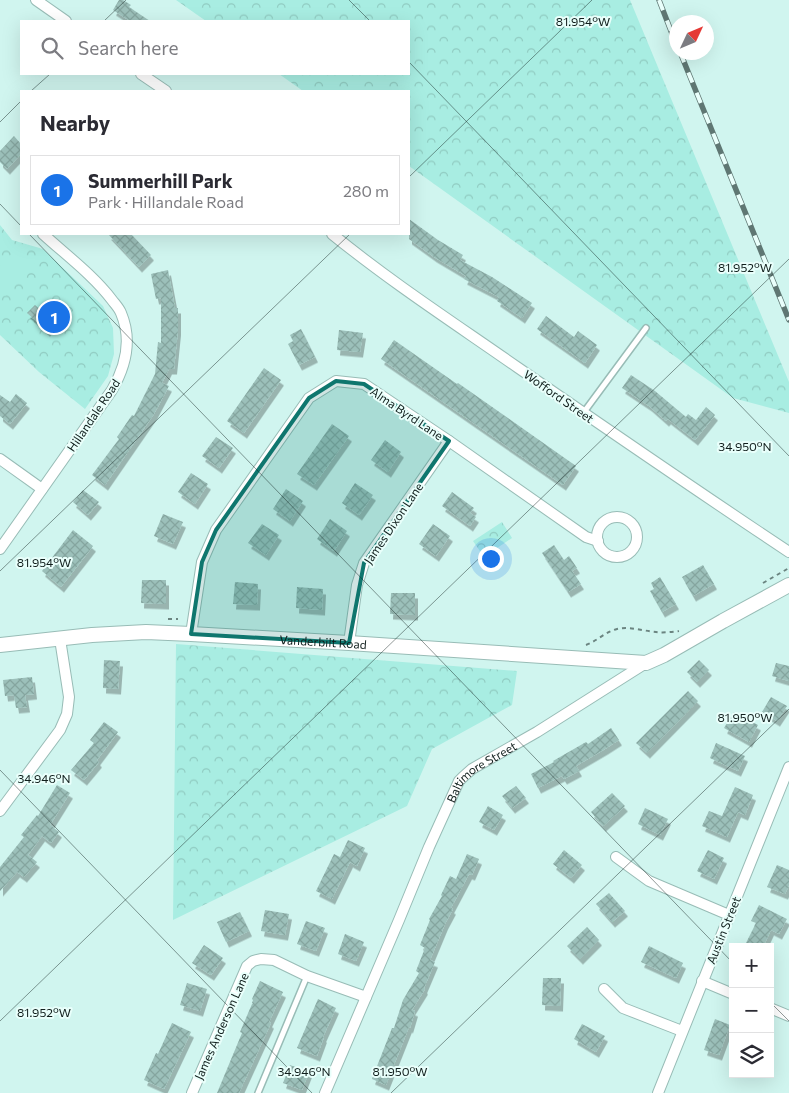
<!DOCTYPE html>
<html lang="en">
<head>
<meta charset="utf-8">
<style>
	:root { --surface:#fff; --page:#f2f2f3; --text:#2b2b33; --muted:#7c7c81; --line:#e1e1e2; --accent:#1a73e8 }
	body { margin:0; font-family:Commissioner,sans-serif; background:var(--page); color:var(--text) }
	.controls { position:absolute; right:15px; bottom:15px; display:grid; overflow:hidden; border-radius:0px; box-shadow:0 5px 20px #0002 }
	.controls button { width:45px; height:45px; display:grid; place-items:center; padding:0; border:0; border-bottom:1px solid var(--line); background:var(--surface); color:var(--text); font:25px sans-serif }
	.compass { position:absolute; left:669px; top:15px; width:45px; height:45px; border-radius:50%; background:var(--surface); box-shadow:0 5px 20px #0002; rotate:46deg }
	.you { position:absolute; left:490px; top:558px; width:18px; height:18px; margin:-12px; border:4px solid #fff; border-radius:50%; background:#1a73e8; box-shadow:0 0 0 8px #1a73e833 }
	.badge { display:grid; place-items:center; width:32px; height:32px; border-radius:50%; background:var(--accent); color:#fff; font-size:16px; font-weight:700 }
	.pin { position:absolute; translate:-50% -50%; border:2px solid #fff; box-shadow:0 1px 5px #0006 }
	.list { margin:0; padding:0; list-style:none }
	h2 { display:flex; justify-content:space-between; align-items:center; height:65px; margin:0; padding:0 20px; font-size:21px }
	h2 small { font-size:16px; font-weight:400; color:var(--muted) }
	.list li { display:grid; grid-template-columns:32px 1fr auto; gap:15px; align-items:center; box-sizing:border-box; height:70px; margin:0 10px 10px; padding:0 10px; border:1px solid var(--line); border-radius:0px }
	.list b { display:block; font-size:19px; white-space:nowrap }
	.list p { margin:0; font-size:16px; white-space:nowrap; color:var(--muted) }
	.list em { font-size:16px; font-style:normal; color:var(--muted) }
	.icon { flex:none; width:28px; height:28px; fill:none; stroke:currentColor; stroke-width:2; stroke-linecap:round; stroke-linejoin:round }
	.map { position:relative; flex:none; width:789px; height:1093px; overflow:hidden }
	.search { position:absolute; background:var(--surface); box-shadow:0 5px 20px #0002; left:20px; top:20px; width:390px; height:55px; display:flex; align-items:center; gap:12px; box-sizing:border-box; padding:0 18px; border-radius:0px; color:var(--muted); font-size:19px }
	.panel { position:absolute; background:var(--surface); box-shadow:0 5px 20px #0002; left:20px; top:90px; width:390px; height:145px; border-radius:0px }
	.map>svg:first-child { display:block }
</style>
</head>
<body>
<div class="map">
<svg width="789" height="1093" viewBox="0 0 789 1093">
	<defs>
		<pattern id="forest-crowns" width="20" height="18" patternUnits="userSpaceOnUse" patternTransform="scale(1.25)"><rect width="20" height="18" fill="#a8ede2"/><path d="M2 6a3 3 0 1 1 6 0M12 15a3 3 0 1 1 6 0" fill="none" stroke="#90cbc1"/></pattern>
		<pattern id="building-cross-hatch" width="8" height="8" patternUnits="userSpaceOnUse" patternTransform="scale(1.25)"><rect width="8" height="8" fill="#9cc0ba"/><path d="M0 0l8 8M0 8l8-8" fill="none" stroke="#85a59f"/></pattern>
		<filter id="shadow"><feDropShadow dx="3" dy="5.5" stdDeviation="0" flood-color="#0004"/></filter>
	</defs>
	<rect width="100%" height="100%" fill="#d0f5ef"/>
	<path fill="url(#forest-crowns)" d="M176,0H630L789,382V413L733,398L409,166V91H303L279,74H409V21H206Z
		M0,225L12,240L43,249L103,306L113,328L114,354L108,376L85,409L39,372L0,335Z
		M502,522L512,538L484,557L473,541Z
		M176,644L517,671L512,705L432,749L407,806L173,920Z"/>
	<path fill="#a8ede2" d="M18,247L35,263L5,296L0,292V266Z"/>
	<path fill="url(#building-cross-hatch)" filter="url(#shadow)" d="M119,0H123L131,5L129,7L150,21H130L113,10Z
		M14,136L21,144V154L7,169L0,162V151Z
		M409,219L438,240L463,255L460,260L492,277L532,303L522,318L497,301L499,297L464,279L466,276L434,257L409,239Z
		M108,234H131L151,255L139,267Z
		M168,270L175,308H178V330L174,369H169L162,383L169,386L154,414L105,485L92,475L119,439L117,437L132,415L134,416L155,374L158,342L161,343V298L156,299L151,274Z
		M35,305L54,323L47,331L27,313Z
		M546,316L574,337L578,331L597,345L585,363L537,329Z
		M301,329L315,357L299,365L288,344L293,341L290,335Z
		M339,330L363,333L360,352L337,350Z
		M394,340L457,384L458,383L576,466L563,485L381,359Z
		M264,368L281,380L244,433L227,421Z
		M631,375L655,391L686,417L688,414L696,420L706,407L715,415L695,440L668,419L666,421L649,406L622,388Z
		M16,394L27,403L10,424L0,416V395L10,402Z
		M332,424L349,436L314,485L297,474Z
		M216,437L233,448L219,468L202,456Z
		M385,440L401,452L388,472L371,460Z
		M191,473L208,484L195,504L178,492Z
		M355,483L373,495L359,515L342,503Z
		M286,489L303,501L290,521L273,509Z
		M83,490L99,502L88,515L73,502Z
		M452,492L474,508L470,513L476,517L470,526L442,506Z
		M163,514L183,522L173,544L154,536Z
		M330,519L347,531L334,551L317,539Z
		M262,524L279,535L266,555L248,543Z
		M433,524L450,536L436,556L419,544Z
		M73,530L93,546L61,587L42,571Z
		M554,545L564,560L569,556L577,568L572,571L581,584L568,592L542,553Z
		M703,565L714,584L693,596L682,577Z
		M660,577L676,604L662,612L650,591L654,589L651,583Z
		M142,580H166V604L141,603Z
		M235,582L258,584L257,605L233,604Z
		M297,587L323,589L322,610L296,608Z
		M391,593H415V615L390,614Z
		M104,660L120,661L118,689L103,688Z
		M699,660L709,670L697,682L687,672Z
		M776,663L789,666V681L772,676Z
		M32,677L34,694L25,695L27,707L16,708L14,695L5,696L3,680Z
		M688,691L698,701L647,753L636,743Z
		M771,697L787,706L777,721L762,712Z
		M734,712L758,725L749,742L724,728Z
		M104,722L118,732L97,760L99,762L84,780L71,770L94,743L90,740Z
		M611,728L619,740L605,749L576,766L579,771L564,779L562,776L538,788L531,774L554,762L553,761L586,742L588,744Z
		M716,743L745,756L738,771L710,758Z
		M57,785L70,793L50,825L59,832L51,843L42,836L28,855L37,862L24,877L17,872L0,891V867L24,837L21,835L37,815L38,816Z
		M516,786L526,798L512,808L502,796Z
		M735,787L753,795L745,815L738,812L727,837L702,826L709,811L722,816Z
		M612,793L625,806L603,826L591,812Z
		M488,806L503,815L494,830L479,822Z
		M645,808L668,819L660,835L638,824Z
		M348,840L365,848L357,866L350,862L332,899L316,891L334,854L340,857Z
		M564,850L582,865L571,878L553,864Z
		M708,850L724,858L714,879L697,871Z
		M467,854L479,859L472,875L469,874L451,908L453,909L445,924L430,960L435,962L424,988L425,989L412,1010L415,1011L410,1028L409,1027L386,1085L372,1079L392,1028H394L403,1000L419,973L416,971L425,948L420,945L430,920L429,919L442,896L441,895L450,876L456,879Z
		M777,865L789,870V885L785,894L767,887Z
		M609,893L625,911L612,922L596,904Z
		M759,905L787,919L779,934L771,930L763,947H744L756,923L751,921Z
		M265,910L289,914L285,935L261,931Z
		M240,912L249,931L226,942L217,922Z
		M306,921L325,928L316,951L297,944Z
		M587,927L599,940L580,959L567,946Z
		M345,934L364,942L356,961L338,954Z
		M204,945L223,958L211,975L192,963Z
		M649,946L683,963L676,978L641,962Z
		M543,978H561L560,1006L542,1005Z
		M260,981L283,992L269,1022L271,1023L239,1093H217L242,1033L240,1032L252,1004H253L252,1003L253,1000L252,999Z
		M187,983L207,989L200,1011L180,1005Z
		M318,999L336,1008L323,1037H324L317,1056L297,1048Z
		M715,1019L730,1025L719,1055L704,1050Z
		M172,1023L191,1032L164,1089L144,1080L156,1053L158,1054Z
		M582,1024L605,1036L596,1052L574,1039Z
		M290,1065L309,1072L302,1090L283,1083Z"/>
	<g fill="none" stroke-linecap="round" stroke-linejoin="round">
		<defs>
			<path id="lane" d="M584,412L646,328
				M258,1093L307,976"/>
			<g id="street">
				<path d="M36,0L66,21"/>
				<path d="M141,74L166,91"/>
				<path d="M332,234C391,282 454,323 517,367C607,429 697,491 789,552"/>
				<path d="M0,459L42,489"/>
				<circle cx="617" cy="537" r="20"/>
				<path d="M0,549L112,390C126,366 132,339 121,313C119,308 115,304 112,300C93,275 66,255 43,234"/>
				<path d="M191,634L202,562L216,530L309,398L336,381L364,384L449,441L586,537L598,541"/>
				<path d="M349,643L357,585L364,563L449,441"/>
				<path d="M0,811L60,730L67,714L69,697L60,639"/>
				<path d="M616,857L649,881L729,915"/>
				<path d="M702,981L733,994"/>
				<path d="M604,989L623,1008L682,1031"/>
				<path d="M770,1008L789,1016"/>
				<path d="M192,1093L247,966L253,961L261,959L274,960L307,976L366,997"/>
				<path id="s1" d="M325,1093L399,920L429,847L459,781L463,777L472,769L537,732L646,663"/>
				<path d="M658,1093L789,767"/>
			</g>
			<g id="secondary">
				<path id="s2" d="M0,645L92,635L146,632L191,634L349,643L646,663L664,655L723,621L789,585"/>
			</g>
		</defs>
		<use href="#lane" stroke="#98bcb6" stroke-width="8"/>
		<use href="#street" stroke="#98bcb6" stroke-width="12"/>
		<use href="#secondary" stroke="#98bcb6" stroke-width="16"/>
		<path stroke="#6b8480" stroke-width="2" stroke-dasharray="4 4" stroke-linecap="butt" d="M763,583L789,568
			M168,619H178
			M586,645C597,641 605,632 617,629C630,626 643,631 656,632C663,633 671,632 679,631"/>
		<use href="#lane" stroke="#fff" stroke-width="5"/>
		<use href="#street" stroke="#fff" stroke-width="10"/>
		<use href="#secondary" stroke="#fff" stroke-width="14"/>
		<defs>
			<path id="rail" d="M659,0L676,44
				M680,52L789,320"/>
		</defs>
		<use href="#rail" stroke="#5f7773" stroke-width="5.5"/>
		<use href="#rail" stroke="#e9fffb" stroke-width="4" stroke-dasharray="11" stroke-linecap="butt"/>
	</g>
	<path fill="#0f766e" fill-opacity="0.2" stroke="#0f766e" stroke-width="4" stroke-linejoin="round" d="M336,381L364,384L449,441L364,563L349,643L191,634L202,562L216,530L309,398Z"/>
	<path fill="none" stroke="#101e1c" stroke-width="1" stroke-opacity="0.45" d="M349,0L370,21M104,21L126,0M409,62L789,456M31,91L50,74M0,122L21,101M409,177L592,0M0,204L21,226M29,234L733,963M0,571L350,234M0,770L312,1093M770,1002L789,1021M0,1021L789,259M391,1093L789,709"/>
	<g text-anchor="middle" dominant-baseline="central" stroke-width="4" stroke-linejoin="round" paint-order="stroke">
		<g font-size="12" fill="#101e1c" stroke="#e9fffb">
			<text transform="translate(559 396) rotate(35)">Wofford Street</text>
			<text transform="translate(407 413) rotate(34)">Alma Byrd Lane</text>
			<text transform="translate(93 415) rotate(-56)">Hillandale Road</text>
			<text transform="translate(393 523) rotate(-56)">James Dixon Lane</text>
			<text stroke="none"><textPath href="#s2" startOffset="324">Vanderbilt Road</textPath></text>
			<text stroke="none"><textPath href="#s1" startOffset="362">Baltimore Street</textPath></text>
			<text transform="translate(723 930) rotate(-68)">Austin Street</text>
			<text transform="translate(221 1026) rotate(-66)">James Anderson Lane</text>
		</g>
	</g>
	<g font-size="12" text-anchor="middle" fill="#101e1c" stroke="#e9fffb" stroke-width="4" stroke-linejoin="round" paint-order="stroke">
		<text x="583" y="26">81.954°W</text>
		<text x="745" y="272">81.952°W</text>
		<text x="745" y="451">34.950°N</text>
		<text x="44" y="567">81.954°W</text>
		<text x="745" y="722">81.950°W</text>
		<text x="44" y="783">34.946°N</text>
		<text x="44" y="1017">81.952°W</text>
		<text x="304" y="1076">34.946°N</text>
		<text x="400" y="1076">81.950°W</text>
	</g>
</svg>
<div class="controls">
<button>+</button>
<button>−</button>
<button><svg class="icon" aria-label="layers" viewBox="0 0 24 24"><path d="M12 4l9 5-9 5-9-5zM3 14l9 5 9-5"/></svg></button>
</div>
<svg class="compass" viewBox="-18 -18 36 36"><path d="M0-13l5 13h-10z" fill="#e53935"/><path d="M0 13l5-13h-10z" fill="#7c7c81"/></svg>
<div class="you"></div>
<div class="pin badge" style="left:54px;top:317px">1</div>
<div class="search"><svg class="icon" aria-label="search" viewBox="0 0 24 24"><circle cx="10" cy="10" r="6"/><path d="M15 15l6 6"/></svg>Search here</div>
<section class="panel">
<h2>Nearby<small></small></h2>
<ul class="list">
<li><span class="badge">1</span><div><b>Summerhill Park</b><p>Park · Hillandale Road</p></div><em>280 m</em></li>
</ul>
</section>
</div>
</body>
</html>
